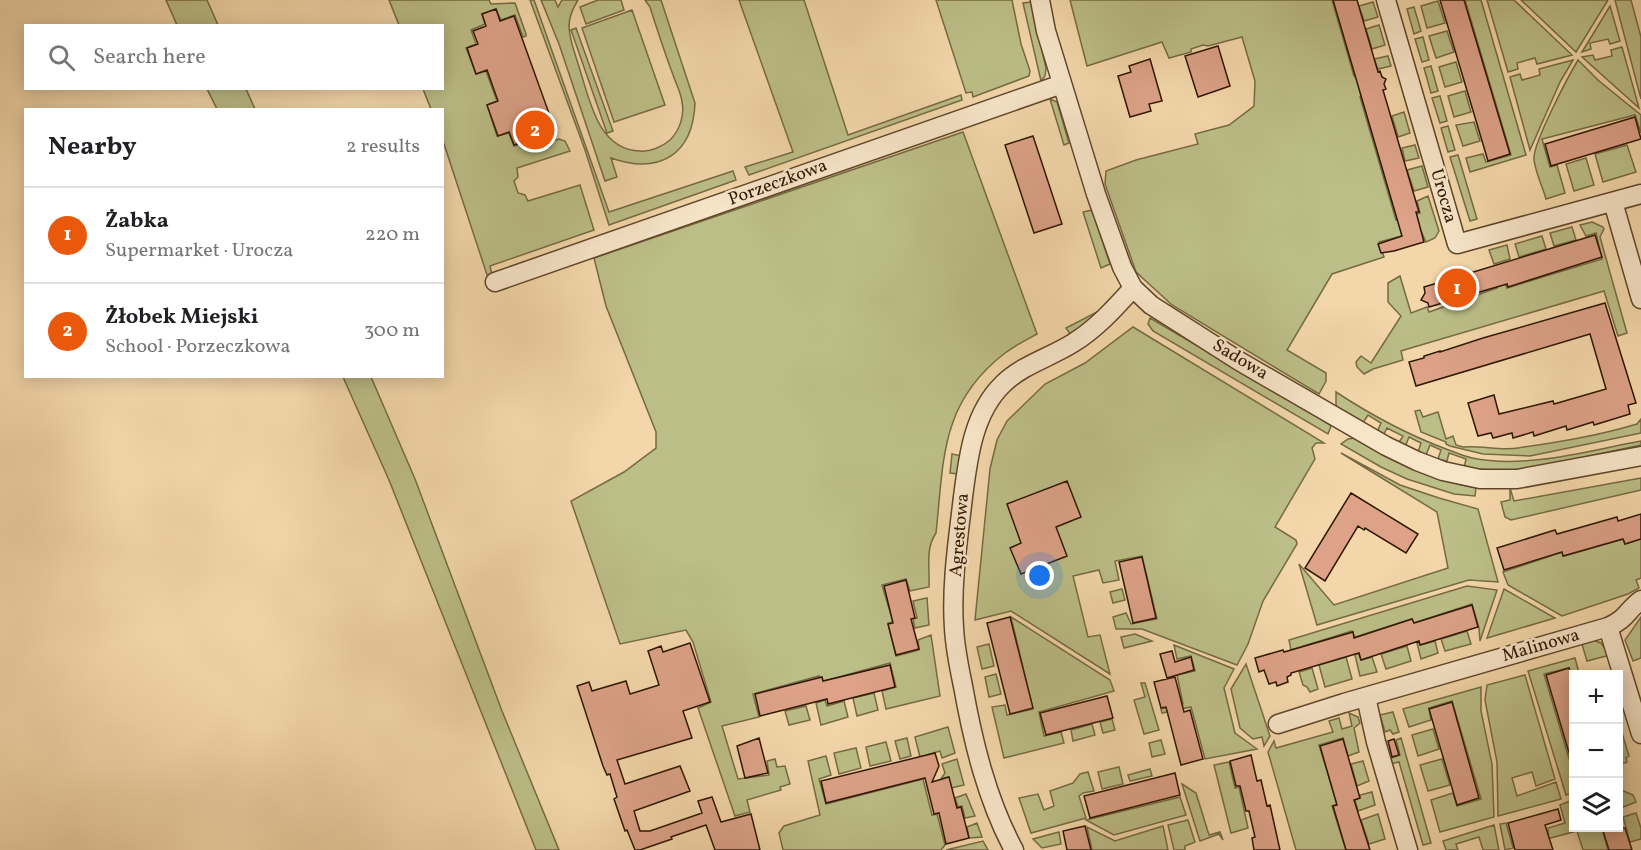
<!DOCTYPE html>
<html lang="en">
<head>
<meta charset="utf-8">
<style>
	:root { --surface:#fff; --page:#f2f2f2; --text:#202124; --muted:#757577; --line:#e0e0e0; --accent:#ea580c }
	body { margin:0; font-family:Vollkorn,serif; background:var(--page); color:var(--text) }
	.controls { position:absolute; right:18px; bottom:18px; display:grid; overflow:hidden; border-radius:0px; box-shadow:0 3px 15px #0003 }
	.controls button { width:54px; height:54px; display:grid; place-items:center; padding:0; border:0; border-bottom:2px solid var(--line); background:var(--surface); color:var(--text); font:30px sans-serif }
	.you { position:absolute; left:1040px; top:576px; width:21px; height:21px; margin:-15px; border:4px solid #fff; border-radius:50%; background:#1a73e8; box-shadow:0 0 0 9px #1a73e833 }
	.badge { display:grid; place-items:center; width:39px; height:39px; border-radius:50%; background:var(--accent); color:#fff; font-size:20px; font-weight:700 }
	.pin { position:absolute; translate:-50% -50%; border:3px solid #fff; box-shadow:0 2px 6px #0006 }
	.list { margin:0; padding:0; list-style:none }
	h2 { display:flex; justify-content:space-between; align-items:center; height:78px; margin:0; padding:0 24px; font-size:26px }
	h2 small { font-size:20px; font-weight:400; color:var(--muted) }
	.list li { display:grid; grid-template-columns:39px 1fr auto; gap:18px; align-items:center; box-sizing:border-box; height:96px; padding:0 24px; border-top:2px solid var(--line) }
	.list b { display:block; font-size:22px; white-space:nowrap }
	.list p { margin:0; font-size:20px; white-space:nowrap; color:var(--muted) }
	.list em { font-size:20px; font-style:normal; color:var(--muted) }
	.icon { flex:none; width:33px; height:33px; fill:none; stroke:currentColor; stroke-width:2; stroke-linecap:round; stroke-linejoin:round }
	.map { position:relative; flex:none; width:1641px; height:850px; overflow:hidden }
	.search { position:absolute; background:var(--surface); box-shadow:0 3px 15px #0003; left:24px; top:24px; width:420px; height:66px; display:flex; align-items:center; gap:15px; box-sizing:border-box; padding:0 21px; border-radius:0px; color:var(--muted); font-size:22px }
	.panel { position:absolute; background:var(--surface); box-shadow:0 3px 15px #0003; left:24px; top:108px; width:420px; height:270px; border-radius:0px }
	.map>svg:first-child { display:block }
</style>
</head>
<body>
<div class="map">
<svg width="1641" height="850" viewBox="0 0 1641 850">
	<rect width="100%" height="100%" fill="#f3d7aa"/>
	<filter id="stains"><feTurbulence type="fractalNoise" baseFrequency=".00333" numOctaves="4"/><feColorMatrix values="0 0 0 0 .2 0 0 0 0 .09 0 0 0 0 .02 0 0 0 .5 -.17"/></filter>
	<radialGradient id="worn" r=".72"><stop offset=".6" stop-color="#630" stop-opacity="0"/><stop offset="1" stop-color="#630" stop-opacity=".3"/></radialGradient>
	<path fill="#bcbe87" stroke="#766a44" stroke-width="1.5" d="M166,0H207L218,25H177Z
		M389,0H489L491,4L515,3L526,34V36L523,37L515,15L501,20L496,9L482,14L485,24L471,30L476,44L466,48L476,74L486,71L497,101L487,105L497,136L509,133L514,146L534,139L539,151L551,146L550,142L559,139L565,141L570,151L517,168L518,177L514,181L518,193L525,195L528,201L580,185L594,230L490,266L495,289L492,290L443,141L442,110L431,109L423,89L442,88V26L399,25Z
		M530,0H534L609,212L733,171L736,180L609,225L585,150Z
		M541,0H555L558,7L562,0H578C573,8 569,16 569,26C569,40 576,56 580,70C590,102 599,150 640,151C650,152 662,147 670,140C679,131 685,116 682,102C681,92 675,82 672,72C664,51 657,29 650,7L645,0H661L695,103C693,155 659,175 611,158L617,177L605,181L559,44Z
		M598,0H621L624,10L586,24L580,7Z
		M739,0H804L848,135L961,95L962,100L749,175L745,167L793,152Z
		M936,0H1012L1021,44L1030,71L1029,76L973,97L972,92L966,93Z
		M1070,0H1332L1354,76L1361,75L1367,94L1360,97L1396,220L1420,213L1417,201L1428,196L1439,231L1435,238L1426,242L1421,231L1379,242L1384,257L1332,274L1287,350L1326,373V381L1319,394L1172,305L1136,272L1105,184L1106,171L1136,160L1198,144L1195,134L1229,125L1254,106L1255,81L1242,37L1208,46L1203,45L1191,49V52L1169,58L1162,42L1087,66Z
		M1465,0H1481L1526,155L1470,172L1466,158L1483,154L1486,162L1511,155Z
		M1487,0H1514L1572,55L1537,64L1535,58L1517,63L1518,69L1508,72Z
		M1521,0H1608L1576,52Z
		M1615,0H1631L1641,37V99Z
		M1438,1L1445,23L1427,28L1421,6Z
		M1031,2L1046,68L1045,76L1041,81L1023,3Z
		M1373,2L1378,17L1364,21L1359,6Z
		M1610,6L1620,41L1610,44L1608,39L1590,43L1591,49L1582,52Z
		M1414,7L1421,31L1414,34L1407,9Z
		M632,10L665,105L614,122L582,28Z
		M1379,25L1385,45L1372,49L1366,29Z
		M576,28L613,131L607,133L571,30Z
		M1447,31L1454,52L1436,58L1429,36Z
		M1423,37L1429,60L1422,62L1415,39Z
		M1622,47L1639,108L1582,57L1593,55L1595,60L1612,56L1611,50Z
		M1388,56L1391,66L1378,69L1374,59Z
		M1573,60L1560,82L1530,150L1510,77L1520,74L1522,80L1540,75L1539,69Z
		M1578,60L1599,81L1641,115V133L1635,115L1542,139L1550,167L1557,165L1565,193L1546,199C1543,188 1534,169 1534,158C1534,141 1568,77 1578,60Z
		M1456,62L1462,82L1445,87L1439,67Z
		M1431,66L1438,91L1431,93L1424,68Z
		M207,89H246L255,109H217Z
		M1465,91L1471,112L1454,117L1448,96Z
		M1440,96L1447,121L1440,123L1432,98Z
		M1050,99L1057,102L1069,143L1064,145Z
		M1404,112L1410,133L1398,137L1392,116Z
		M1474,122L1480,141L1463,146L1456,125Z
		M1448,126L1455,150L1448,152L1441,128Z
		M963,132L1037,334C1026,340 1014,346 1005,353C940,403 944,459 936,533C925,549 930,568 929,587L910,591L906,579L882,585L893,622L888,623L896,656L919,650L918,640L931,635L940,696L886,709L882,691L896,687L890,663L821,682L819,676L753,694L759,717L722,726L738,779L769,775L767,761L775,759L777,767L785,766L790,784L780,787L781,790L747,800L750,812L735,816L698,708L711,702L693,642L686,630L620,644L571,501L624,472L656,448V432L606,306L594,258Z
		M1415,145L1419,158L1405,161L1402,148Z
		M1627,145L1636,172L1603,182L1595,154Z
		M1458,155L1477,219L1470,221L1450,157Z
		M1586,158L1594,185L1574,191L1566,164Z
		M1422,166L1428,187L1414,191L1407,170Z
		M1092,210L1110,264L1101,268L1083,212Z
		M1592,222L1603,227L1604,229L1600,237L1627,333L1618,336L1604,291L1404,350L1401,351L1403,360L1373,369L1364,374L1357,367L1356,362L1361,356L1371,363L1401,316L1388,302V283L1400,276L1411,313L1427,307L1429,312L1497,288L1496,279L1503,278L1507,288L1602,259L1596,233L1586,236L1580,225Z
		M1572,227L1576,240L1554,246L1550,233Z
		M1542,236L1546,249L1519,257L1515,244Z
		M1507,245L1510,259L1494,264L1489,250Z
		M1099,311L1086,326L1071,335L1066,328Z
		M1150,318L1312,413L1331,426L1328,434L1153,331L1148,324Z
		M1133,327L1324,443H1316L1312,448L1315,459L1275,527L1296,540L1297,544L1263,601L1248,644L1237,665L1142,629H1116L1113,617L1126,613L1131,624L1157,619L1142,556L1115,561L1119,580L1103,583L1099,570L1073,576L1088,637L1100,635L1110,674L1011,611L975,620L990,469L997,440L1007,421L1045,384L1085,363Z
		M343,377H371L415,479L502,711L559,850H536L389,480Z
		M1336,392C1371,415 1406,434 1446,449C1455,452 1463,456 1472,458C1527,469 1587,451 1641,441V445L1543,466L1507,471L1464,468L1466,459L1449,453L1447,461L1438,459L1441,450L1430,445L1426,455L1418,452L1421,443L1409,437L1405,447L1398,444L1403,436L1387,428L1383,436L1377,432L1381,423L1368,415L1363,423L1336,406Z
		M1420,410L1423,417L1438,412L1446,439L1453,436L1456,445L1463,447C1480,445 1501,451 1518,448C1559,442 1597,436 1637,424L1641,419V433L1530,456L1483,454L1450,446L1446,444V442L1421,432L1415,411Z
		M1355,438C1394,463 1431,479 1476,488L1475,496L1454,494L1407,479L1381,467L1341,444L1348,439Z
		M1341,453L1400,485L1439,498L1478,509L1498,582L1469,580L1317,625L1299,564L1334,605L1448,568L1437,512Z
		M952,454L962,456L958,474L950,473Z
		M1641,478V490L1511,520L1505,517L1501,502L1510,500V488L1514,501Z
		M1623,539L1625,544L1641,539V578L1636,580L1639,588L1628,594L1562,616L1508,585L1503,572L1562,552L1564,556Z
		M1467,586L1497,590L1480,641L1479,628L1472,604L1414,623L1412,619L1355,637L1352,631L1291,650L1289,640Z
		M1122,589L1125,600L1113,603L1110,592Z
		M1504,589L1555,618L1487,638Z
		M927,598L929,625L915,628L913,619L917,618L913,601Z
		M1011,617L1110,680L1114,691L1039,712L1044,736L1061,732L1064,743L1004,758L992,707L1005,705L1007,715L1033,709Z
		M1641,617V658L1633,661L1625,640Z
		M1467,631L1471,644L1445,651L1441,639Z
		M1135,634L1152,641L1124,648L1121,637Z
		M1593,640L1601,643L1610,655L1587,661L1581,641Z
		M1435,641L1438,653L1421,659L1417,643L1419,642L1421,645Z
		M989,644L994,666L982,669L977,647Z
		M1174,645L1234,669L1224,688L1235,733L1257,749L1205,759L1191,707L1162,713L1161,709L1183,704L1177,675L1195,671L1191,656L1177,659Z
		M1407,646L1411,661L1386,669L1381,654Z
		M1358,653L1361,660L1372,657L1377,672L1360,676L1355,655Z
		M1346,657L1352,679L1325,687L1319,665Z
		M1575,658L1579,673H1571L1569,668L1544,674L1573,772V793L1566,795L1528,671Z
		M1246,664L1270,736L1264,746L1262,737L1253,739L1240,728L1231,689Z
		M1312,668L1318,689L1310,692L1307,687L1303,685L1299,672Z
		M996,674L1001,694L989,697L985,677Z
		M1525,675L1555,779L1536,786L1532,772L1512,778L1517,796L1556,782L1561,799L1498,816L1497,762L1485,700L1487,685Z
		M1141,683H1145L1159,730L1144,734L1134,700L1145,697Z
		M1481,687V711L1492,764L1494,817L1440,832L1431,800L1453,793L1457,806L1481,799L1452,701L1429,708L1431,720L1409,727L1403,709Z
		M874,693L878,710L857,716L853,698Z
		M825,700L827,706L844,701L848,717L821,725L816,703Z
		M806,706L810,720L789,725L785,711Z
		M1393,712L1399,732L1393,734L1390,730L1385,732L1380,715Z
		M1349,713L1358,717L1360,723L1354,728L1359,752L1348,756L1343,738L1319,745L1337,804L1332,806L1346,850H1296L1268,752L1274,741L1276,748L1333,732L1329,721L1339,718L1342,729L1352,726Z
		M1112,719L1115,730L1103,733L1100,722Z
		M1619,723L1629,756L1626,758L1627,762L1619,765Z
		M1092,724L1095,735L1073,741L1071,730Z
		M948,727L955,753L942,758L940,751L920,757L915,737Z
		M1433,729L1439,749L1418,756L1412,735Z
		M907,738L911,756L900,759L895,741Z
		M1401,738L1431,843L1423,845L1399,762L1390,764L1388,759L1400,755L1396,740Z
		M1161,740L1165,754L1152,757L1149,743Z
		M886,742L891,761L870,766L866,747Z
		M856,748L861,768L839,774L834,753Z
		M826,756L831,775L819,779L826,804L923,779L932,815L937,814L945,845L941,850H783L779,833L784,826L820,815L808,761Z
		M957,759L964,785L951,788L948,777L941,779L945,773L942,764Z
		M1442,759L1450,785L1428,791L1420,765Z
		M1363,761L1369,781L1357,786L1351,764Z
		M1229,762L1235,788L1239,787L1248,828L1231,833L1214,765Z
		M1119,767L1123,784L1102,789L1098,772Z
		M1150,769L1152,776L1130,781L1128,775Z
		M1088,772L1094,791L1083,793L1079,796L1086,818L1031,833L1019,798L1038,794L1044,810L1054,806L1050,791L1073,783L1080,774Z
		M1182,784L1196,793L1209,835L1220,832L1223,840L1219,834L1200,841Z
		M1619,789L1633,795L1636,802L1621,808L1619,801Z
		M1372,792L1375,805L1358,811L1355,800L1360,798V795Z
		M966,794L975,816L965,818L962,806L958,807L955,798Z
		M1180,797L1186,815L1114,835L1086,820Z
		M1573,800L1574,828H1602L1608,850H1583L1577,831L1505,850L1500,824L1506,823L1513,847L1548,835V828L1565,823L1560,805Z
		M1636,813L1641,828V839L1630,842L1623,817Z
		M1378,814L1385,839L1369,844L1361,820Z
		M1188,820L1195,842L1185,846V850H1174L1168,825Z
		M977,823L982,837L969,838L967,827Z
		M1494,825L1499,850H1483L1479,837L1456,844L1458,850H1446L1443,841Z
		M1163,826L1168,850H1092L1087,827L1115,841Z
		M1059,832L1061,844L1042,848L1033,839Z
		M983,841L988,850H946Z"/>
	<path fill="#dda288" stroke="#2f1600" stroke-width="1.5" d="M1333,0H1357L1378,72L1380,71L1382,77L1386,79L1384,84L1386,89L1383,90L1419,212H1416L1424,242L1394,251L1381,253L1378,244L1402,236Z
		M1440,0H1464L1510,154L1488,161Z
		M496,9L500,21L514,16L555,130L514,145L509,132L498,136L487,105L498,101L487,70L476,74L467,48L478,44L473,31L486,26L482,14Z
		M1218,46L1230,86L1198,97L1185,56Z
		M1150,59L1162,101L1149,104L1151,111L1130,117L1118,76L1131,72L1129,66Z
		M1635,117L1641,139L1551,166L1545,144Z
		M1033,136L1062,224L1034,233L1005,145Z
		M1595,235L1602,257L1508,287L1507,284L1429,307L1428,303L1421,300L1425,293L1424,287Z
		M1605,303L1636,403L1628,405L1630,414L1594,425L1593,422L1567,430L1566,426L1534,436L1533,432L1513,438L1512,433L1493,438L1491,433L1478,436L1468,403L1494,395L1499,414L1553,401L1554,404L1606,389L1590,334L1416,386L1409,362L1424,358V356L1440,351V352L1483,338Z
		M1067,481L1081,517L1056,527L1067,556L1021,574L1010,548L1021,543L1007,504Z
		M1351,493L1418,534L1406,553L1365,528L1364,530L1358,526L1325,581L1305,568Z
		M1641,514V539L1625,544L1623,539L1563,556L1562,552L1504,570L1497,548L1555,530L1557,534L1617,517L1618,521Z
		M1142,557L1156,618L1133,623L1119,562Z
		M906,580L915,618L911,619L919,649L896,655L888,624L893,623L884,586Z
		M1472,605L1478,627L1420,645L1419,641L1361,660L1359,653L1291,673V675L1287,677L1288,682L1277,686L1276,682L1269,684L1264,670L1259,672L1255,658L1283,650L1284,652L1353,632L1354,638L1412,619L1414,623Z
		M1010,617L1033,708L1010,714L987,623Z
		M690,643L710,702L683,711L692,738L617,760L625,784L680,766L690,791L634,811L640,831H650L702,813L698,801L712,797L721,822L751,814L760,850H715L706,825L671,837L672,839L640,850H635L627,830L625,831L614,799L617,797L610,774L607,775L603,766L577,686L589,682L592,691L626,681L630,694L659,685L648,651L661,646L663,652Z
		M1172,651L1175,662L1191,657L1194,670L1167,678L1160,654Z
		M890,665L895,687L828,704L827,699L760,716L755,694L822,677L823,681Z
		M1569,668L1574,685V755L1570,756L1546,675Z
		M1175,677L1184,712L1190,710L1203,759L1181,765L1166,707L1161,708L1154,682Z
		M1107,696L1113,718L1046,735L1040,713Z
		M1452,702L1479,798L1457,805L1429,709Z
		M759,738L768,773L745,778L737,746Z
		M1343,739L1360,798L1354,800L1370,850H1346L1333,806L1337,805L1320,746Z
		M1394,739L1399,755L1392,757L1388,741Z
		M935,753L939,766L932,782L949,777L957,808L961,807L969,838L946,844L939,813L934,814L925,778L826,803L821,781Z
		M1251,755L1257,781L1261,780L1267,806L1270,805L1280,850H1254L1252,838L1255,837L1249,811H1246L1240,786H1236L1230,761Z
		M1175,773L1180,795L1090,818L1084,796Z
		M1558,809L1561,820L1545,825L1553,850H1515L1508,823Z
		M1085,826L1091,850H1067L1063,831Z
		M1602,828H1625L1632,850H1609Z"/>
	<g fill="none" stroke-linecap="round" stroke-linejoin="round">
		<defs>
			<path id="street" d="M1040,0L1046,31L1096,194L1122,267L1133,288L1151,305L1239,361L1386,446L1417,461L1443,471L1480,479H1517L1641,456
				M1386,0L1457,244L1641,194
				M1613,202L1641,299
				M495,282L1062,84
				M1608,627L1641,734
				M1366,697L1376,742L1408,850
				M1278,724L1344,703L1608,627C1627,619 1627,610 1641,600
				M1014,850C987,800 973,742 963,686C959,667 955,648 954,628C951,585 958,540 963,497C968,458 973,413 1003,384C1022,365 1051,357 1073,343C1096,329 1115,308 1133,288"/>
		</defs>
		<use href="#street" stroke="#60462a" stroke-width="21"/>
		<use href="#street" stroke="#f7e5c8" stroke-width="18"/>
	</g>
	<g text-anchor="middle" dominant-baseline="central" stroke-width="5" stroke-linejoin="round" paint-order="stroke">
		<g font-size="18" fill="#2f1600" stroke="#f7e5c8">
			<text transform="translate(778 183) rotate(-20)">Porzeczkowa</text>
			<text transform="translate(1443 196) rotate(74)">Urocza</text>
			<text transform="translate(1240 360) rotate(31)">Sadowa</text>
			<text transform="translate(960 535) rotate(-85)">Agrestowa</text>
			<text transform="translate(1541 646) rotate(-16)">Malinowa</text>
		</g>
	</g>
	<rect width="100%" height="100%" filter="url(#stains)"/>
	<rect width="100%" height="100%" fill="url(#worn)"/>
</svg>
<div class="controls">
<button>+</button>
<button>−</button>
<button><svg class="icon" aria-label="layers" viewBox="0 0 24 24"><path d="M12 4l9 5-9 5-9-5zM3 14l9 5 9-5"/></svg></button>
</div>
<div class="you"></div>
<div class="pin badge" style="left:1457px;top:288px">1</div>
<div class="pin badge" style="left:535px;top:130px">2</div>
<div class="search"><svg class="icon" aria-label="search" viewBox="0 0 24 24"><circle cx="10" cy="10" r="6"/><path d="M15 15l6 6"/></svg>Search here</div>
<section class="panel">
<h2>Nearby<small>2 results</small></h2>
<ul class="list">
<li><span class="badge">1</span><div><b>Żabka</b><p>Supermarket · Urocza</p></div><em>220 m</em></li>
<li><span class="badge">2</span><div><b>Żłobek Miejski</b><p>School · Porzeczkowa</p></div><em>300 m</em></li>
</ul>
</section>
</div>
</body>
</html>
